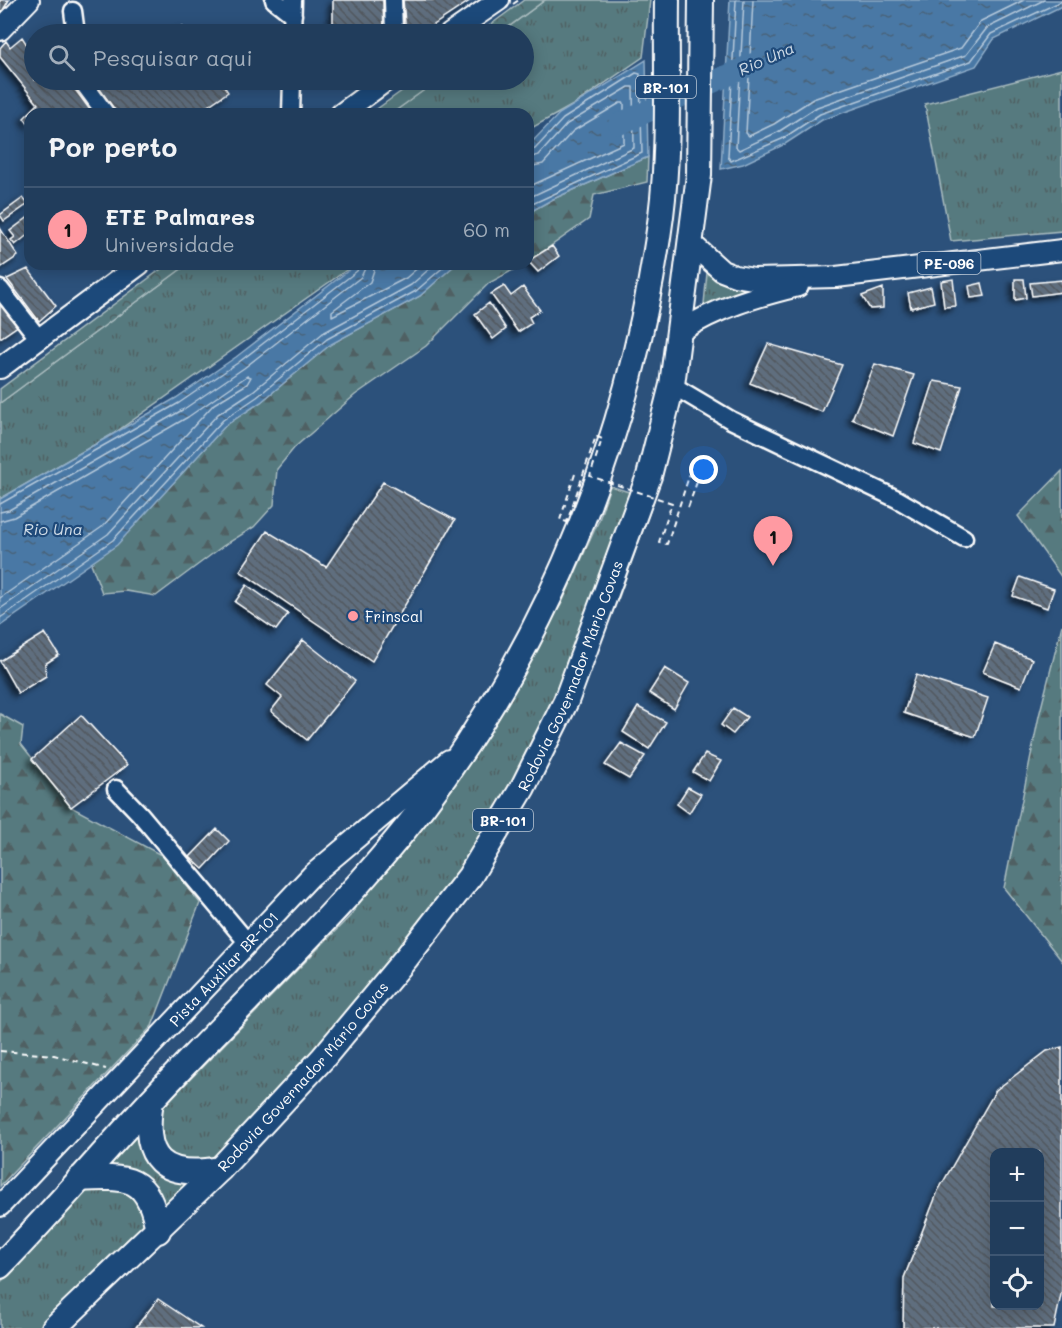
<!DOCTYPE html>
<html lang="pt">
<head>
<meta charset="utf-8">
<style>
	:root { --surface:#213d5c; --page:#2d4865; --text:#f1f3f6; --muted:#a2aebb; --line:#3e5672; --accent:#ff9aa2 }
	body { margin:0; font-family:Mali,sans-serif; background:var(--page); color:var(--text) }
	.controls { position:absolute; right:18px; bottom:18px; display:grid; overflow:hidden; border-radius:12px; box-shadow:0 3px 15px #0003 }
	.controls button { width:54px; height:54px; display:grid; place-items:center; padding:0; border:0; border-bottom:2px solid var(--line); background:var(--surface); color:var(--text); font:30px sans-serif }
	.you { position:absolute; left:704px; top:470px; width:21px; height:21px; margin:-15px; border:4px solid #fff; border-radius:50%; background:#1a73e8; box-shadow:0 0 0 9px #1a73e833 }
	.badge { display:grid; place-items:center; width:39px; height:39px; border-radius:50%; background:var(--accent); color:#111; font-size:20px; font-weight:700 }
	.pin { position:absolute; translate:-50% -50px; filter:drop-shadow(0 2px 3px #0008) }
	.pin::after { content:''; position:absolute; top:32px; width:21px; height:18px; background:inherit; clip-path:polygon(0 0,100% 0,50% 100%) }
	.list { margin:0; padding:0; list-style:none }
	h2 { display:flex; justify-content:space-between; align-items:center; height:78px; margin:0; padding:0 24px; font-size:26px }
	h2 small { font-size:20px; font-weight:400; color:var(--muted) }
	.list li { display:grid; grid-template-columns:39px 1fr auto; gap:18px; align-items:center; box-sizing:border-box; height:84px; padding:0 24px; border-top:2px solid var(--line) }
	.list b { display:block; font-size:22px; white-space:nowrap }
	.list p { margin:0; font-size:20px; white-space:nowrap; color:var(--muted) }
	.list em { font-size:20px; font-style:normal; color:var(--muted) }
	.icon { flex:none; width:33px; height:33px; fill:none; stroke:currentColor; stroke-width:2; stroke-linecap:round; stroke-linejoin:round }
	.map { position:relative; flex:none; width:1062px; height:1328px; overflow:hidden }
	.search { position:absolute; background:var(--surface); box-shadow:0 3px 15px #0003; left:24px; top:24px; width:510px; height:66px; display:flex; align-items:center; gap:15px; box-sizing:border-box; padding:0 21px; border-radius:33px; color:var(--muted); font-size:22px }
	.panel { position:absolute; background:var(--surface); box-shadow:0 3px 15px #0003; left:24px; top:108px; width:510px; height:162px; border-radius:18px }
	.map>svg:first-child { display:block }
</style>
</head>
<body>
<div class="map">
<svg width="1062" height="1328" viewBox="0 0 1062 1328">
	<defs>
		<pattern id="grass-tufts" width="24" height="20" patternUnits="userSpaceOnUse" patternTransform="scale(1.5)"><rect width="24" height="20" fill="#567a7f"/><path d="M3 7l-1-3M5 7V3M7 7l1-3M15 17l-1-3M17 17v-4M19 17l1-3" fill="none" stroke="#506163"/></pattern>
		<pattern id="forest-firs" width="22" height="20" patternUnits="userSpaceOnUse" patternTransform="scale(1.5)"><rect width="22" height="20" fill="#567a7f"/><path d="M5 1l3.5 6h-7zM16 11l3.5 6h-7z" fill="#506163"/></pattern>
		<pattern id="park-crowns" width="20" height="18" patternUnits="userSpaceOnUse" patternTransform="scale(1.5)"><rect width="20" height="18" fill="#567a7f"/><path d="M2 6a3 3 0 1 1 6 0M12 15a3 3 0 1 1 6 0" fill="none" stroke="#506163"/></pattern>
		<pattern id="water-ripples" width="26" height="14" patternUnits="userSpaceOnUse" patternTransform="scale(1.5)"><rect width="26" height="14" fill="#4878a5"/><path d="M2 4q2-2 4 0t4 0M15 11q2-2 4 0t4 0" fill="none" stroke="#4a6278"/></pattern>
		<pattern id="building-back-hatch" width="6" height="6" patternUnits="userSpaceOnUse" patternTransform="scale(1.5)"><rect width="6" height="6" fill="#5e6e7e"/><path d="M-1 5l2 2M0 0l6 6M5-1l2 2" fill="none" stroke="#52585e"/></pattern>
		<filter id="shadow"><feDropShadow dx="-4" dy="4" stdDeviation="3" flood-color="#0009"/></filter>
	</defs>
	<rect width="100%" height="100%" fill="#2c517b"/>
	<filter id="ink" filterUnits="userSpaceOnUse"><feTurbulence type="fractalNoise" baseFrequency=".0167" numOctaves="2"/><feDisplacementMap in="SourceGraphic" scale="12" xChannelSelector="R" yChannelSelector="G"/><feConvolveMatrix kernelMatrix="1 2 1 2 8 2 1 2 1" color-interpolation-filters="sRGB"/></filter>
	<g filter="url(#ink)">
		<path fill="url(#grass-tufts)" stroke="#aabcbf" stroke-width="1.5" d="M545,0H650L643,57L573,105L528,130V114H391L438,80H524V34H499Z
			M1062,69V231L951,241L925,104Z
			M188,264H355L113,434L0,499V403Z
			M707,273L727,285L771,287L703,314Z
			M610,486L654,500L619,597L585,677L426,951L341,1056L223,1176L169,1169L155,1115L352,914L561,605L599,520Z
			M151,1119L148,1140L201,1186L165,1208L93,1179Z
			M109,1178L161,1210L69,1328H0V1283L91,1184Z"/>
		<path fill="url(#forest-firs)" stroke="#aabcbf" stroke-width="1.5" d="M648,157L647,182L594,195L589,219L528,262V213L553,199Z
			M456,264H524L489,283L426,346L355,395L295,447L277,469L274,505L254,527L223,546L156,596L126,591L102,593L91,563L117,544L226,425L261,402L331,344L420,296Z
			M1062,471V578L1018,516Z
			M1062,625V961L1004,888L1039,716Z
			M0,714L23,727L21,744L71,807L163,856L200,903L152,1026L0,1186Z"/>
		<path fill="url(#park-crowns)" stroke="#aabcbf" stroke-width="1.5" d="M524,0H545L499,34H478Z
			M417,80H438L391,114H370Z
			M168,264H188L0,403V389Z"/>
		<path fill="url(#water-ripples)" stroke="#91aec9" stroke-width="1.5" d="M730,0H1062V6L994,39L976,66L822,120L785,144L743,164L721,169Z
			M646,60L648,157L553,199L528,213V146L559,114Z
			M357,264H456L420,296L331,344L261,402L226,425L117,545L0,626V499L176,398L236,357Z"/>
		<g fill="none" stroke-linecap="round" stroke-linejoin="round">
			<path stroke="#b6c9db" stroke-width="1.5" d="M736,0L728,157L731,161L782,139L820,114L971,61L991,34L1062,1
				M744,0L736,147L739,150L778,132L817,107L966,55L987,28L1044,0
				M753,0L746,133L749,136L774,124L813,99L961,48L981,21L1024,0
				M528,151L535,149L563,119L636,73L640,74L642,153L528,206
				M528,158L539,155L567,124L629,87H633L634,148L528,198
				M528,167L543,164L573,131L620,103H624V143L528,187
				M376,264L370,282L332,311V316L406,278L422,264
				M0,504L179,403L239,362L357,271L360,264
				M0,512L9,510L184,409L244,368L361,277L367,264
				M0,521L14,517L188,417L247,376L251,377L247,384L214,404L102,527L0,598
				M0,609L108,534L218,414L253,391L323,333L411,285L435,264
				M0,618L113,540L223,420L257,397L327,339L416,291L447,264"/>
			<path stroke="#4878a5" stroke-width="22" d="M619,124L753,64"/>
		</g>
		<path fill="url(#building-back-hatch)" stroke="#fff" stroke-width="1.5" fill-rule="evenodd" filter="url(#shadow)" d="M0,0H9L0,15Z
			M333,0H383L384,34H340L333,24Z
			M403,0H471L420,34H406Z
			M182,26L188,34H170Z
			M22,37L34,56V80H68L93,114H30V126L24,118L38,104L0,57V48L6,41L10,47Z
			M105,80H220L228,92L196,114H117L97,85Z
			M23,198L28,204L4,221L0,215Z
			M30,216V233L15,245L11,240L15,237L10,231Z
			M0,228L18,256L0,268Z
			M552,246L559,256L538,272L528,261Z
			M28,269L56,306L39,321L7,279Z
			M953,279L956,306L944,307L941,281Z
			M1015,279H1024L1026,298L1015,300Z
			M1062,280V292L1032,296L1030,283Z
			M982,283L985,296L971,298L969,286Z
			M504,286L511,296L523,287L540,310L529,317L532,323L518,332L491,294Z
			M931,287L934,302L911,308L908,293Z
			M883,288V308L870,309L862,296Z
			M0,301L19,325L0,338Z
			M489,303L506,329L493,339L475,314Z
			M768,344L842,365L822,412L750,383Z
			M875,364L914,375L893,436L852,419Z
			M934,381L962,386L941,453L914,443Z
			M383,482L455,520L372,661L240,571L267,531L326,567Z
			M1020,577L1054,589L1047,608L1013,596Z
			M247,585L288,614L276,630L235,602Z
			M45,633L59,655L45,664L46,676L18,693L0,661Z
			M303,640L355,681L307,740L271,711L282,697L267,685Z
			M995,644L1032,659L1021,687L983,672Z
			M665,668L689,683L674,709L649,693Z
			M916,675L988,698L975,737L904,713Z
			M638,707L666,722L649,749L623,732Z
			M733,708L747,717L733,734L721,725Z
			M81,715L127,765L71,807L32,759Z
			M621,743L645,756L629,779L605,765Z
			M705,754L721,761L709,781L693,772Z
			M688,787L701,794L689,813L677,804Z
			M217,829L229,841L203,869L190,857Z
			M1062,1047V1290L1054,1328H903L904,1278L938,1191L996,1090L1047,1051ZM994,1152H1040V1306H994Z
			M158,1299L201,1328L136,1327Z"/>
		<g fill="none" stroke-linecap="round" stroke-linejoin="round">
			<defs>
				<path id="minor" d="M274,0L293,15
					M393,0L394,34
					M73,11L76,34
					M292,34L293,0
					M81,80L106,114
					M291,114L292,80
					M0,289L39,339
					M672,385L731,420L897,499L964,538
					M116,789L140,814L248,943"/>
				<g id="major">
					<path d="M0,30L29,0"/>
					<path d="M450,34L499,0"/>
					<path d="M341,114L387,80"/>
					<path d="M691,243L722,271L735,276L754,279L836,277L1062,250"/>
					<path d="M681,331C716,308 757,296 798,286"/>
					<path d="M0,368L140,264"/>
					<path id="s1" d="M0,1206L311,876L449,760"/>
				</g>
				<g id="highway">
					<path d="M151,1101C141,1160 163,1179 220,1169"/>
					<path d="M79,1179C128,1176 149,1175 158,1231"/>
					<path d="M0,1266C60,1204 116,1137 176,1074C260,986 351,901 424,805C553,634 633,428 661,216C670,145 666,72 667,0"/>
					<path id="s2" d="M54,1328L220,1169L323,1058L407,957L470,876L523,787L566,701L649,476L672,385L699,175L701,0"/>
				</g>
			</defs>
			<use href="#minor" stroke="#fff" stroke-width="21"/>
			<use href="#major" stroke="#fff" stroke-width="24"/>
			<use href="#highway" stroke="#fff" stroke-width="28"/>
			<path stroke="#fff" stroke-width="2" stroke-dasharray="6 4.5" stroke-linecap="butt" d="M513,4L519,0
				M401,87L412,80
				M155,270L163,264
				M0,1051L54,1055L106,1069"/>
			<use href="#minor" stroke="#1f4a7a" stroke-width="16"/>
			<use href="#major" stroke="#1f4a7a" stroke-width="20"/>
			<use href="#highway" stroke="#1f4a7a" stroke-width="24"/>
			<path stroke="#fff" stroke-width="2" stroke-dasharray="6 4.5" stroke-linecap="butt" d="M575,474L560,520L567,522L596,436L602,439L590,476L672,503L659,542L667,544L692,467L701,470L688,508"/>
		</g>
	</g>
	<circle fill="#ff9aa2" stroke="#1f4a7a" stroke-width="2" cx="353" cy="616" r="6"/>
	<g text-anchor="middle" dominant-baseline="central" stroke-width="4.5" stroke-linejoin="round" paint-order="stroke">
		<g fill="#1f4a7a" stroke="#bcc9d7" stroke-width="1.5">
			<rect x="636" y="76" width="60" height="22" rx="4.5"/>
			<rect x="917.5" y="252" width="63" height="22" rx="4.5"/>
			<rect x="473" y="809" width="60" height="22" rx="4.5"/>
		</g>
		<g font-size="14" font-weight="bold" fill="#fff">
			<text x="666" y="87">BR-101</text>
			<text x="949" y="263">PE-096</text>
			<text x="503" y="820">BR-101</text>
		</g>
		<g font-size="15" fill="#fff" stroke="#1f4a7a" text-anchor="start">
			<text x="365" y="616">Frinscal</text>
		</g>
		<g font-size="15" fill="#fff" stroke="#1f4a7a">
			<text stroke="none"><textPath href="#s2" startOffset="840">Rodovia Governador Mário Covas</textPath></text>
			<text stroke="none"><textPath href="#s1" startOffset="326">Pista Auxiliar BR-101</textPath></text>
			<text stroke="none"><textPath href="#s2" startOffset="354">Rodovia Governador Mário Covas</textPath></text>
		</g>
		<g font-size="16" font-style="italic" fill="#d1dde8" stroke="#1f4a7a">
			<text transform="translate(766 58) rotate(-24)">Rio Una</text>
			<text x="53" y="528">Rio Una</text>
		</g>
	</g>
</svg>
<div class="controls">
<button>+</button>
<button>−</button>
<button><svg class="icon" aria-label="locate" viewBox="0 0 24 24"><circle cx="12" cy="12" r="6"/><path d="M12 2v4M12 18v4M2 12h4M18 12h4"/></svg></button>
</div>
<div class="you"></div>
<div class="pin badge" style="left:773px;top:566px">1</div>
<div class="search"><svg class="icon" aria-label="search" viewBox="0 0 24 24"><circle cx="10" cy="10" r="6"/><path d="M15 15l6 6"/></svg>Pesquisar aqui</div>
<section class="panel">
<h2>Por perto<small></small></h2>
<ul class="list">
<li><span class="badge">1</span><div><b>ETE Palmares</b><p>Universidade</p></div><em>60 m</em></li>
</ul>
</section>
</div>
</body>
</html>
